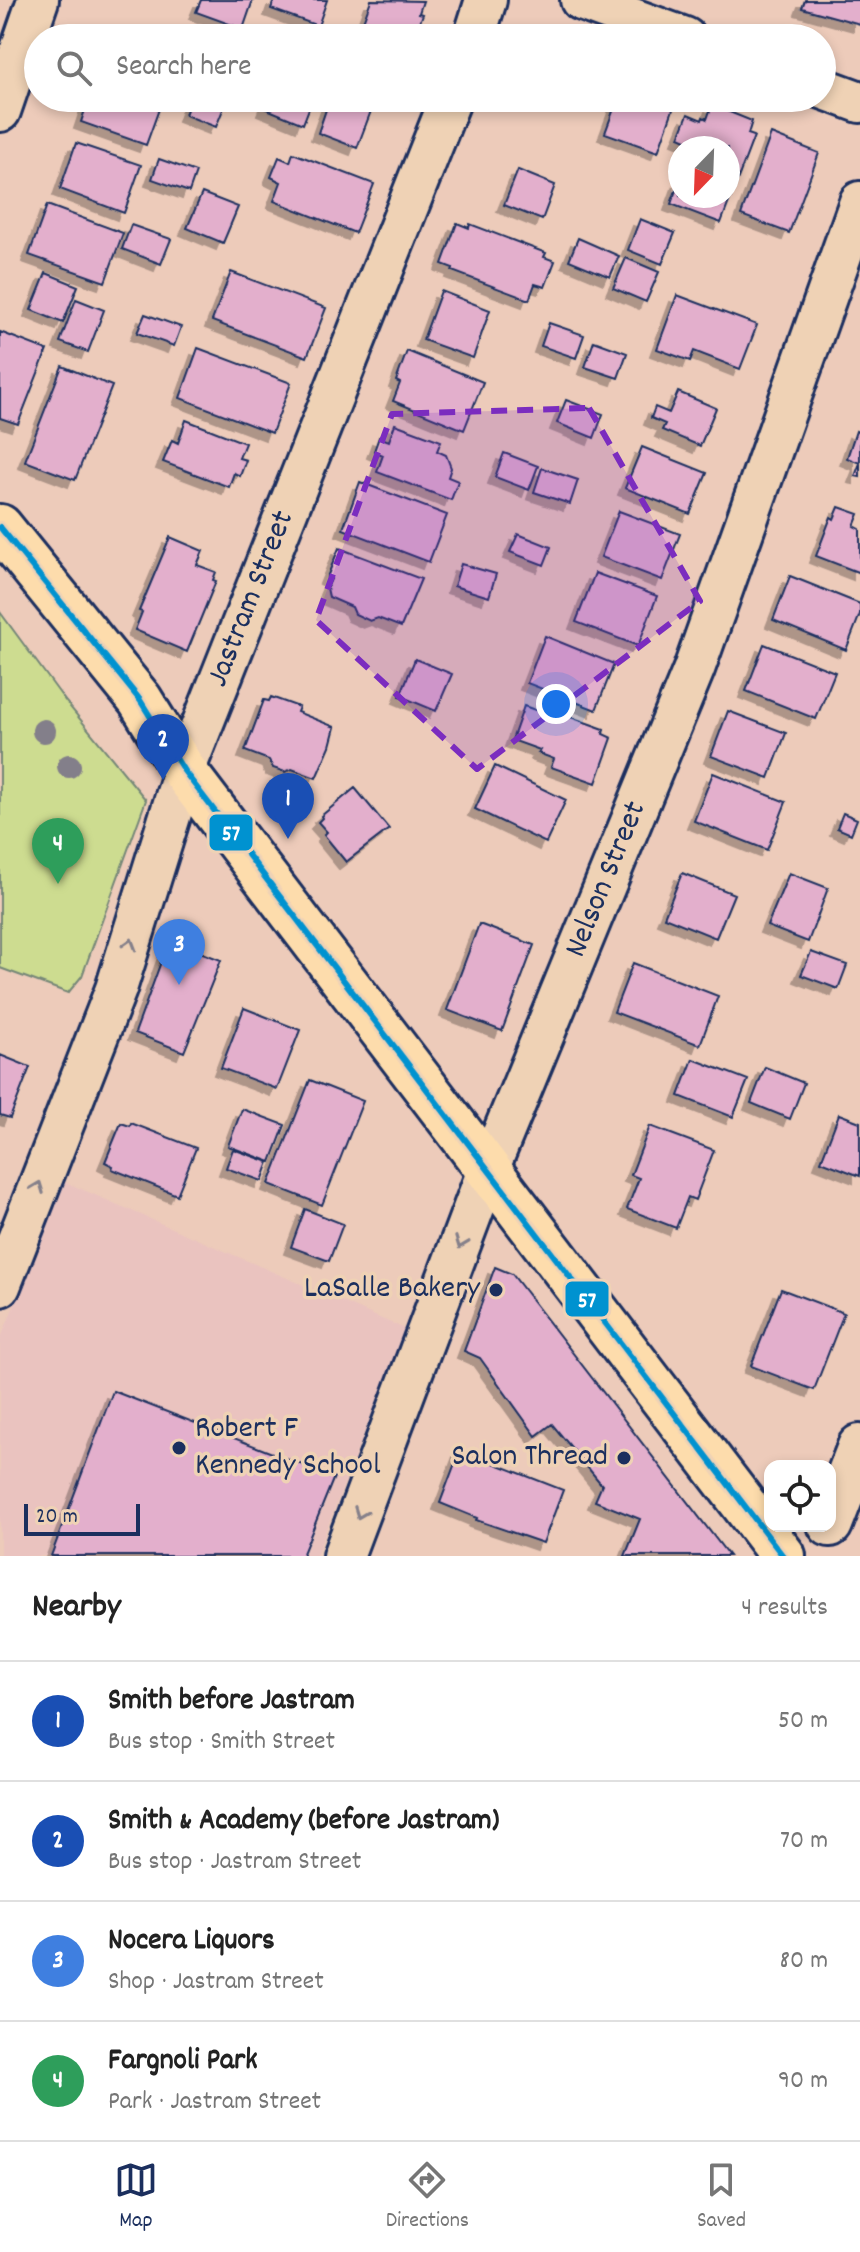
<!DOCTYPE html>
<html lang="en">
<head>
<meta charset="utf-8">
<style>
	:root { --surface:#fff; --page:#f6f6f6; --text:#222; --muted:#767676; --line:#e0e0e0; --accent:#1b2f5e }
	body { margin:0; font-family:Dekko,sans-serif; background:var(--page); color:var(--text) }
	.controls { position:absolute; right:24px; bottom:24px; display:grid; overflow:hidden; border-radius:16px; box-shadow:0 4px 12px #0003 }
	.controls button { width:72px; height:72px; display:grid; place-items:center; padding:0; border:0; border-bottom:2px solid var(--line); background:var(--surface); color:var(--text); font:40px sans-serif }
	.compass { position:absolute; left:668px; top:136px; width:72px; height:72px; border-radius:50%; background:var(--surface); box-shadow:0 4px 12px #0003; rotate:203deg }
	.scale { position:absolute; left:24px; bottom:20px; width:116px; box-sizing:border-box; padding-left:8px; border:4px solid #1b2f5e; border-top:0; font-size:22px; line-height:28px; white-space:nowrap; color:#1b2f5e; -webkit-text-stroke:6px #efd2b5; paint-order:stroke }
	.you { position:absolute; left:556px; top:704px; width:28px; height:28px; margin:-20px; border:6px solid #fff; border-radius:50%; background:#1a73e8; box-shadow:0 0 0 12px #1a73e833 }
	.badge { display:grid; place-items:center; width:52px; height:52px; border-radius:50%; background:var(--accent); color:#fff; font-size:26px; font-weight:700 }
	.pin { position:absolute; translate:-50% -66px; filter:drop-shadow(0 2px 4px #0008) }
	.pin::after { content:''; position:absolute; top:42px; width:28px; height:24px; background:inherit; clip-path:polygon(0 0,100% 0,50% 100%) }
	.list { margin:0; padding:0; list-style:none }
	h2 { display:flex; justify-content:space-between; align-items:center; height:104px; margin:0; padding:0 32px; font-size:34px }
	h2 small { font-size:26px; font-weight:400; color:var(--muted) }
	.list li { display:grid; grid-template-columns:52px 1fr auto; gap:24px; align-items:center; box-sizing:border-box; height:120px; padding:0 32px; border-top:2px solid var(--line) }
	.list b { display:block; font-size:30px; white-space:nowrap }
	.list p { margin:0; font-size:26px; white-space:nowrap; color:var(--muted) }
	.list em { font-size:26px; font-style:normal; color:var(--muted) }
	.icon { flex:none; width:44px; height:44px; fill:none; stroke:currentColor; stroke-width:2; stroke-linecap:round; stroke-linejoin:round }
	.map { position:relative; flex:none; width:860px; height:1556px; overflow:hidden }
	.search { position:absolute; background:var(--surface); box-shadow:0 4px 12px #0003; left:24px; right:24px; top:24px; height:88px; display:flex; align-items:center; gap:20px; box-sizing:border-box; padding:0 28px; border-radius:44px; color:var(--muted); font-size:30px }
	.sheet { height:584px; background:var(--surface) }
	nav { display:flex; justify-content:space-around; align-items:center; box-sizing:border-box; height:112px; border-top:2px solid var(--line); background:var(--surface); font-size:22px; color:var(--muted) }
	nav a { display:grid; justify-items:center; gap:4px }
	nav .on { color:var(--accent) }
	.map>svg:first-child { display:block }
</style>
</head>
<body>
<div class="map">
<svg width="860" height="1556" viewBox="0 0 860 1556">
	<defs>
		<filter id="shadow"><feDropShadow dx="-7" dy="7" stdDeviation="0" flood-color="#0004"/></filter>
	</defs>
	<rect width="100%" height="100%" fill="#edcbba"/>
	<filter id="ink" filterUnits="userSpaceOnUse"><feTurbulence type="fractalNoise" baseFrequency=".0125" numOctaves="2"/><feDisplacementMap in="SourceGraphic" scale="16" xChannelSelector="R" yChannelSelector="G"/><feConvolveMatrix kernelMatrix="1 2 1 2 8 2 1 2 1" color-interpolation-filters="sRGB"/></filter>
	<g filter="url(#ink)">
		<path fill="#eac3bf" d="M65,1182L405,1329L316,1556H0V1340Z"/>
		<path fill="#cddc90" stroke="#748677" stroke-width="2" d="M0,612L66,702L146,800L82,976L68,993L0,968Z"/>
		<path fill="#e3afcc" stroke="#1b2f5e" stroke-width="2" filter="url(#shadow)" d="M201,0H253L243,29L196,12Z
			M274,0H327L318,26L271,9Z
			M371,0L423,1L419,13L423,14L414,38H357Z
			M805,0H860V24L802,8Z
			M89,98H163L146,145L81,122Z
			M191,98L224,107L216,127L185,115Z
			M199,98H231L227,108Z
			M268,98H313L303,124L264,108Z
			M330,98L371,111L357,148L318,133Z
			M618,98H677L658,152L605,133Z
			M712,105L752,121L748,134L754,136L721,223L671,204L680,179V196H728V148H691L693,143L679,137L688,114L702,120L703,117L707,119Z
			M771,134L819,153L789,233L741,215Z
			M76,143L141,165L124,213L60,189Z
			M293,153L374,184L355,233L274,201L281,182L271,177L279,157L290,162Z
			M159,159L196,172L189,192L152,179Z
			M518,170L555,185L542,220L504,205Z
			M202,193L238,207L223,243L187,228Z
			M47,205L123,233L105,282L29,255Z
			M640,219L675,233L662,264L628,250Z
			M457,223L469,228L470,224L546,253L544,257L555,261L545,287L535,284L529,300L452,271L453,268L442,264Z
			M131,225L171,239L161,264L122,249Z
			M578,238L619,256L610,277L569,260Z
			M626,258L659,272L646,302L613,288Z
			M231,272L326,308L307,357L212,321Z
			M46,273L78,286L63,323L31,310Z
			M441,291L490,310L473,358L423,340Z
			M677,295L757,325L740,369L694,351L690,361L657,349Z
			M76,299L104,310L88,352L60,342Z
			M145,314L181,327L174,346L137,333Z
			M549,323L584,335L576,358L541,346Z
			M0,332L47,350L18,424L0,418Z
			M594,341L627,353L618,378L585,367Z
			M198,348L291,383L272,433L180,398Z
			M407,351L483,382L464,430L393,401L400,383L396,381Z
			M62,366L112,386L75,480L25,461Z
			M678,392L716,408L700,446L662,430L665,424L651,418L655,407L669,413Z
			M566,400L603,414L594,438L557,423Z
			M186,420L245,443L239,458L246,460L240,476L234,473L229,487L163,462L172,440L178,443Z
			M395,424L441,441L437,451L446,455L451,468L448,477L458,481L451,500L377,472L383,455L374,451L379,437L389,441Z
			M856,431L860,433V477L855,476L860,463L847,458Z
			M642,447L707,473L690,514L625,488Z
			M504,453L538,466L529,490L495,477Z
			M542,468L578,480L570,504L534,492Z
			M360,482L447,515L429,562L343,529Z
			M839,507L859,514L854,526L860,529V573L816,556L831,517L834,519Z
			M619,511L680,534L662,580L601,557Z
			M518,534L551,547L544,565L510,552Z
			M170,537L203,551L197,565L216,572L213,580L216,581L187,652L135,630L142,612L139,611Z
			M339,548L421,579L401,627L378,618L370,621L355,614L352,607L329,597L327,588L331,579L327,577Z
			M461,564L496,574L489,597L454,586Z
			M595,573L657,596L638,646L576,622Z
			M790,576L860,604V614L846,650L773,620Z
			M545,636L614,664L596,710L527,683Z
			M764,644L835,672L816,719L746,691Z
			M415,659L452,674L436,711L400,696Z
			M271,697L299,707L297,712L335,727L330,746L316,778L292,769L285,772L273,768L269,760L245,751L264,700L269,701Z
			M524,706L552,716L554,711L604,729L603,734L612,738L596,783L551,767L554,759L538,753L540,750L512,740Z
			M728,711L786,733L769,778L711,756Z
			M495,766L566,800L546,843L475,809Z
			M713,773L786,802L767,850L694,821Z
			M355,788L389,829L346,862L324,835L327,832L318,822L322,818L321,816Z
			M843,813L857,819L851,834L837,828Z
			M682,873L734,894L716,938L664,917Z
			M789,873L828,888L808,942L767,926Z
			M479,924L534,945L502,1031L447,1010Z
			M169,940L221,960L184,1052L135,1033Z
			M811,952L847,965L838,989L801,975Z
			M633,963L718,996L700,1045L614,1012Z
			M244,1008L300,1030L277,1089L221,1068Z
			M0,1055L30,1067L10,1118L0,1115Z
			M693,1059L748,1080L733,1117L679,1096Z
			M765,1067L804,1083L790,1119L751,1103Z
			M310,1080L363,1101L322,1205L269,1184Z
			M242,1109L285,1125L271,1162L228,1146Z
			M839,1114L860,1122V1176L821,1161Z
			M121,1123L130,1126L131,1123L196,1148L177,1195L112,1169L113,1166L105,1162Z
			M650,1126L714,1150L695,1200L688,1197L676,1228L627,1209L639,1178L631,1175Z
			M233,1149L269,1162L262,1181L226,1168Z
			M305,1209L343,1224L329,1261L291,1247Z
			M495,1267L512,1274L729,1556H625L640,1519L595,1501L602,1485L552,1424L536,1436L480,1358L464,1351Z
			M781,1289L844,1313L814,1390L751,1366Z
			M113,1391L334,1477L302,1556H51Z
			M460,1450L563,1490L543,1543L476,1520L477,1518L440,1503Z"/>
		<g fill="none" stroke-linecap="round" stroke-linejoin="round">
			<defs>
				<g id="minor">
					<path d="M581,0L685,38"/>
					<path d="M474,38L486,0"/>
					<path d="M822,88L860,102"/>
					<path d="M0,111L38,0"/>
					<path id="s1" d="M0,1286L116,989L184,771L451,98"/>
					<path id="s2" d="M343,1556L488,1170L694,669L860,202"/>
				</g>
				<path id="tertiary" d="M830,1524L860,1447"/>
				<path id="primary" d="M0,527L140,700L184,771L783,1556"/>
			</defs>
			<use href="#minor" stroke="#1b2f5e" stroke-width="46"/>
			<use href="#tertiary" stroke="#1b2f5e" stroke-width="50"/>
			<use href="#primary" stroke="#1b2f5e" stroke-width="50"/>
			<use href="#minor" stroke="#efd2b5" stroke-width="40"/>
			<use href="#tertiary" stroke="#efd2b5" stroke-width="44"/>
			<use href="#primary" stroke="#fddcac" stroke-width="44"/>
			<defs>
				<path id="bus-1" d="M0,527L140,700L184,771L783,1556"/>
			</defs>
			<use href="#bus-1" stroke="#efd2b5" stroke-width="12"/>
			<use href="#bus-1" stroke="#0092d0" stroke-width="6"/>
		</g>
		<g fill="#837f8a">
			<circle cx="44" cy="731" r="12"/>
			<circle cx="69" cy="766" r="12"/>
		</g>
		<defs><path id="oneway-chevron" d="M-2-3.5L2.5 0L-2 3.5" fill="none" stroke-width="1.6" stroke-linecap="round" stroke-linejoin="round" transform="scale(2)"/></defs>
		<g stroke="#85808a">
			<use href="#oneway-chevron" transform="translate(130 944) rotate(-73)"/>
			<use href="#oneway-chevron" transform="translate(38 1187) rotate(-69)"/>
			<use href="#oneway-chevron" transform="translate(461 1243) rotate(111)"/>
			<use href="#oneway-chevron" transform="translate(360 1513) rotate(111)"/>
		</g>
	</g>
	<path fill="#7b2cbf" fill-opacity="0.2" stroke="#7b2cbf" stroke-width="6" stroke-dasharray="16 10" stroke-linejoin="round" d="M589,408L700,601L477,769L316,620L392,414Z"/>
	<g fill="#1b2f5e" stroke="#efd2b5" stroke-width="3">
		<circle cx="496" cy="1290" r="8"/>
		<circle cx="179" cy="1448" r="8"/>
		<circle cx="624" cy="1458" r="8"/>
	</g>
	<g text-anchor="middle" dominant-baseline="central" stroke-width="7" stroke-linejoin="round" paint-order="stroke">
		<g font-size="32" fill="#1b2f5e" stroke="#efd2b5">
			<text stroke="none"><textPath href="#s1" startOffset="732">Jastram Street</textPath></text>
			<text stroke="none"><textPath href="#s2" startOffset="726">Nelson Street</textPath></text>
		</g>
		<g font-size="32" fill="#1b2f5e" stroke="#efd2b5" text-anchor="end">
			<text x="480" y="1290">LaSalle Bakery</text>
			<text x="195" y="1430" text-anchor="start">Robert F<tspan x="195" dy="37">Kennedy School</tspan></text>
			<text x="608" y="1458">Salon Thread</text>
		</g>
	</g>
	<g stroke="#efd2b5" stroke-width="3">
		<rect x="208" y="813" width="46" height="39" rx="8" fill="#0092d0"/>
		<rect x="564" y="1280" width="46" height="38" rx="8" fill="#0092d0"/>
	</g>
	<g font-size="22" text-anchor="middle" font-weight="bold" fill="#fff">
		<text x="231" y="840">57</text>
		<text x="587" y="1307">57</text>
	</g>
</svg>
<div class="controls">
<button><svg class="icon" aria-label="locate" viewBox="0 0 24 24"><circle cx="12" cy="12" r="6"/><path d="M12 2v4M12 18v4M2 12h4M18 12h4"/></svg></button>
</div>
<svg class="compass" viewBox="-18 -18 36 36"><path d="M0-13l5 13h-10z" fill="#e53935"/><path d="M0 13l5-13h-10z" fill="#767676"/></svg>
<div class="scale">20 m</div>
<div class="you"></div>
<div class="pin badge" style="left:288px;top:839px;background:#1a4fb4">1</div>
<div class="pin badge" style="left:163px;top:780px;background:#1a4fb4">2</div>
<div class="pin badge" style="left:179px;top:985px;background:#3f7fe0">3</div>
<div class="pin badge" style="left:58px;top:884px;background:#2e9e5b">4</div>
<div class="search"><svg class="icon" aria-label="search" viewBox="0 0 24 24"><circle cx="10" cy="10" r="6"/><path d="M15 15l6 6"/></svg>Search here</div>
</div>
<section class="sheet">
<h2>Nearby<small>4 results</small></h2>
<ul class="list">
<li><span class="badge" style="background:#1a4fb4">1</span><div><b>Smith before Jastram</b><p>Bus stop · Smith Street</p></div><em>50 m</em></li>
<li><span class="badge" style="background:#1a4fb4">2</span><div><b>Smith &amp; Academy (before Jastram)</b><p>Bus stop · Jastram Street</p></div><em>70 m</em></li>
<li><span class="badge" style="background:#3f7fe0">3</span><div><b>Nocera Liquors</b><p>Shop · Jastram Street</p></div><em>80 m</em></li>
<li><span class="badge" style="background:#2e9e5b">4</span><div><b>Fargnoli Park</b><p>Park · Jastram Street</p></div><em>90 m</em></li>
</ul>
</section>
<nav>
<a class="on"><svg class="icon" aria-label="map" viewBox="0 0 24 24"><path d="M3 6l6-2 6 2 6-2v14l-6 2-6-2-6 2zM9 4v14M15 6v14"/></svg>Map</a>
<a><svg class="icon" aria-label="directions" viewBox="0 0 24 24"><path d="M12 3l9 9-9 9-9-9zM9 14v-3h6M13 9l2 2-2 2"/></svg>Directions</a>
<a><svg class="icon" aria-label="saved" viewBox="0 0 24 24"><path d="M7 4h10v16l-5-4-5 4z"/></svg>Saved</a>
</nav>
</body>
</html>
